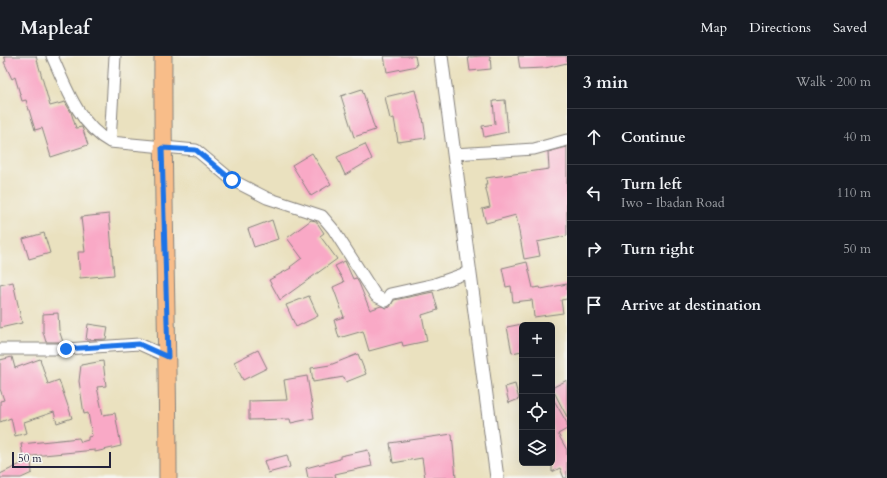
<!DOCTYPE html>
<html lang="en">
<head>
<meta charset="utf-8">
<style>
	:root { --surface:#171b24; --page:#242831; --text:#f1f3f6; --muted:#9ea1a6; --line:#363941 }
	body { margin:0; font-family:Cardo,serif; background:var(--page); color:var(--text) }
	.controls { position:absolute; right:12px; bottom:12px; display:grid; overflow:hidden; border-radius:6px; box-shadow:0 4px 16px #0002 }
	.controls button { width:36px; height:36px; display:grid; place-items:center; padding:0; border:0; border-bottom:1px solid var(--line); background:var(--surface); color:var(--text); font:20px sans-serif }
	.scale { position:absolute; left:12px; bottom:10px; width:99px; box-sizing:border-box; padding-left:4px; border:2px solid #22223b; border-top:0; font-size:11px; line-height:14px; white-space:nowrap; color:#22223b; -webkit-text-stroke:3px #f6f6f2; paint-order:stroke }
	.stop { position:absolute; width:12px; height:12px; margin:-9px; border:3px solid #1a73e8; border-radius:50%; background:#fff }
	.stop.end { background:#1a73e8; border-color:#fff; box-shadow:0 1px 4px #0008 }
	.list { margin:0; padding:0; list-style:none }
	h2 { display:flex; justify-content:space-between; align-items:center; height:52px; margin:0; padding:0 16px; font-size:17px }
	h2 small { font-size:13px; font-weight:400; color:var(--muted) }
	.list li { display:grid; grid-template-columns:26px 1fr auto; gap:12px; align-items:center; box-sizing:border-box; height:56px; padding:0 16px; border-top:1px solid var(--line) }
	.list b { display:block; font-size:15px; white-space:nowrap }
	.list p { margin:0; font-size:13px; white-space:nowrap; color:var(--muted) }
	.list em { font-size:13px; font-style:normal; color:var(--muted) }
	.icon { flex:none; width:22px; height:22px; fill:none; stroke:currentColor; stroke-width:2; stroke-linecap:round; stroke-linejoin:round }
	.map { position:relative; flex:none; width:567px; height:422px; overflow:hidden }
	header { display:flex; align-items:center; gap:24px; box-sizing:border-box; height:56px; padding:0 20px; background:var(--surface); border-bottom:1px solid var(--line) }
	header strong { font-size:19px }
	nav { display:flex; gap:22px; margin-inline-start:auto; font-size:14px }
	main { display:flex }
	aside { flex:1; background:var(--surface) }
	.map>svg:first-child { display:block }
</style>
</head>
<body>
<header>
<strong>Mapleaf</strong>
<nav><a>Map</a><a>Directions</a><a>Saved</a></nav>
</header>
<main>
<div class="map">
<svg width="567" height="422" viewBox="0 0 567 422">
	<rect width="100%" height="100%" fill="#f6f6f2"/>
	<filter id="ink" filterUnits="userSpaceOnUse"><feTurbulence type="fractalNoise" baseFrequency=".025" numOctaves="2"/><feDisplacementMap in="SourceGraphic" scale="8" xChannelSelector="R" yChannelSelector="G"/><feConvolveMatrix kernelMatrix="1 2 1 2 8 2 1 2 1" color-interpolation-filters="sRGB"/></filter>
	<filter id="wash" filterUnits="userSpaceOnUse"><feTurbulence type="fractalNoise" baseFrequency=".012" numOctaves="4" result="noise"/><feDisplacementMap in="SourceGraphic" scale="16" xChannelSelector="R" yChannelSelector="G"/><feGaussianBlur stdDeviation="0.9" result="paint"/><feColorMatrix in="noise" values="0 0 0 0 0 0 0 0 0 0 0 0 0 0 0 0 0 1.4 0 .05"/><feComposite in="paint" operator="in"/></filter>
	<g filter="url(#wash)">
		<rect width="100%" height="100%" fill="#eae1bf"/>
		<g id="blocks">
			<path fill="#f9a9c6" d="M4,0H36L50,50L65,46L71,56L76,72L82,71L88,89L51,101L42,72L35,74L26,44L22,45L15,21L12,23L4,6L6,5Z
				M384,0H415L417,10L387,16Z
				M482,0H490L491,13L470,15L468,1Z
				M518,0H567V7L545,12L520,13Z
				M362,33L375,74L354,81L341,40Z
				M415,34L422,62H423L426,82L398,86L394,62L390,63L385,41Z
				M505,44L508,76L484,81L482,70L495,68L493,45Z
				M365,88L372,103L345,119L337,101Z
				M567,91V180L537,186L540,200L524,203L516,159L486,167L482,153L490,151L485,129H487L486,122L549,113L548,96Z
				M312,97L331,128L311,140L292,109Z
				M109,158L114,219L80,222L78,196H85L81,161Z
				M272,164L278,183L254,191L248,173Z
				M311,164L316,165L324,177L320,180L337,203L280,244L269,224L291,212L290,211L302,202L287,182Z
				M44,177L50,197L29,203L23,183Z
				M345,205L353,223L356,222L359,227L370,254L381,250L387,252L390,251L394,244L433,236L438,254L422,259L427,285L403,290L402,286L369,295L363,275L339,282L334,264L344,261L333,231L344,226L335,210Z
				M527,206L533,232L540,231L541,233L567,228V243L561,244L563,257L534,261L532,244L513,246L511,230L506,231L502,212Z
				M13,226L22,267L0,272V229Z
				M309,240L318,260L296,271L286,249Z
				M58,257L59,274L63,286H46L43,276V258Z
				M88,268L108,271L106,283L86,284Z
				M522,268V295L512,297L507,271Z
				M258,294L267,312L243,324L234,306Z
				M358,298L366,318L346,326L344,321L313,326L311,312L330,309Z
				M12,301L15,312L40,303L48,328L59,324L72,362L57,367L54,356L24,366L27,377L15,380L11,362L0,366V345L4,344L0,333V304Z
				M103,305L106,330L97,331L103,359L115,357L121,390L95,396V394L23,401L21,388L79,382L81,386L88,384V381L92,380L88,357L84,358L79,325L81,309Z
				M307,320L314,362L291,367L290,363L249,364V345L287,344L284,324Z
				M567,324V361L552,332Z
				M515,328L519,343L509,347L505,331Z
				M552,341L567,367V373L558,378L567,394V422H564L560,412L552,416Z
				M452,378L456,422H425L422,402L393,407L390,387Z
				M368,394L372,410L335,418L336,422H308L306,412L340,403V400Z
				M287,399L290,411L268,417L264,405Z
				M31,403L32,417L21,422H0V418Z"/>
		</g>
	</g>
	<g filter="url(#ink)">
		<use href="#blocks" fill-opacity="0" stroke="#86827d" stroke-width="1"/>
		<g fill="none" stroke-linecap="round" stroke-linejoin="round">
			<defs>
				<path id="minor" d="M52,0C66,31 79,69 110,86L196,94L232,124L267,142L322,160L333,173L376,240L386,245L390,238L435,228L469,216
					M110,86L115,0
					M454,98L534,93L567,84
					M0,293H66L139,288L168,301"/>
				<path id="tertiary" d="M441,0L497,422"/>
				<path id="primary" d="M163,0C162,141 168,281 168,422"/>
			</defs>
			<use href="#minor" stroke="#86827d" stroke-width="13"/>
			<use href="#tertiary" stroke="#86827d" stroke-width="15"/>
			<use href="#primary" stroke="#86827d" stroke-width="19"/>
			<use href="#minor" stroke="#fff" stroke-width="11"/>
			<use href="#tertiary" stroke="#fff" stroke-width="13"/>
			<use href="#primary" stroke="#f8bd89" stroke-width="17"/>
		</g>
	</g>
	<g fill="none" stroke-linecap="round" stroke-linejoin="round" filter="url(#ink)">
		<path stroke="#1a73e8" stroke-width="5" d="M66,293L139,288L168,301L162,92L196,94L232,124"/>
	</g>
</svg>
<div class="controls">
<button>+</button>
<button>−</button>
<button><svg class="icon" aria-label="locate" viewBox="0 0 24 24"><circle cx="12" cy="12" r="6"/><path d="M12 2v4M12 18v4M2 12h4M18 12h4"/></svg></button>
<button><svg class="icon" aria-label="layers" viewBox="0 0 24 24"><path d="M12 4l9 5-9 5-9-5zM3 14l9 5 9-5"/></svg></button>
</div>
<div class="scale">50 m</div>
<div class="stop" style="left:232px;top:124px"></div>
<div class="stop end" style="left:66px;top:293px"></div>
</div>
<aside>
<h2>3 min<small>Walk · 200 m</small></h2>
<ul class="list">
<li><svg class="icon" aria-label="ahead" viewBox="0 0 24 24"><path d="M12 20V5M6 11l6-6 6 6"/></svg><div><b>Continue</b></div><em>40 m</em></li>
<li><svg class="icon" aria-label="left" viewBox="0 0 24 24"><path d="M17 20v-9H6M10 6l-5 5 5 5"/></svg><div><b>Turn left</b><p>Iwo - Ibadan Road</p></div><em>110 m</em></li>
<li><svg class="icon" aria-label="right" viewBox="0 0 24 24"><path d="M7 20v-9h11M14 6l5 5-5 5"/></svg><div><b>Turn right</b></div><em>50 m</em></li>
<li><svg class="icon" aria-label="arrive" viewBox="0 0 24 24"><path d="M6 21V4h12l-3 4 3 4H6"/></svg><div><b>Arrive at destination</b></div></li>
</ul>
</aside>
</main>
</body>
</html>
